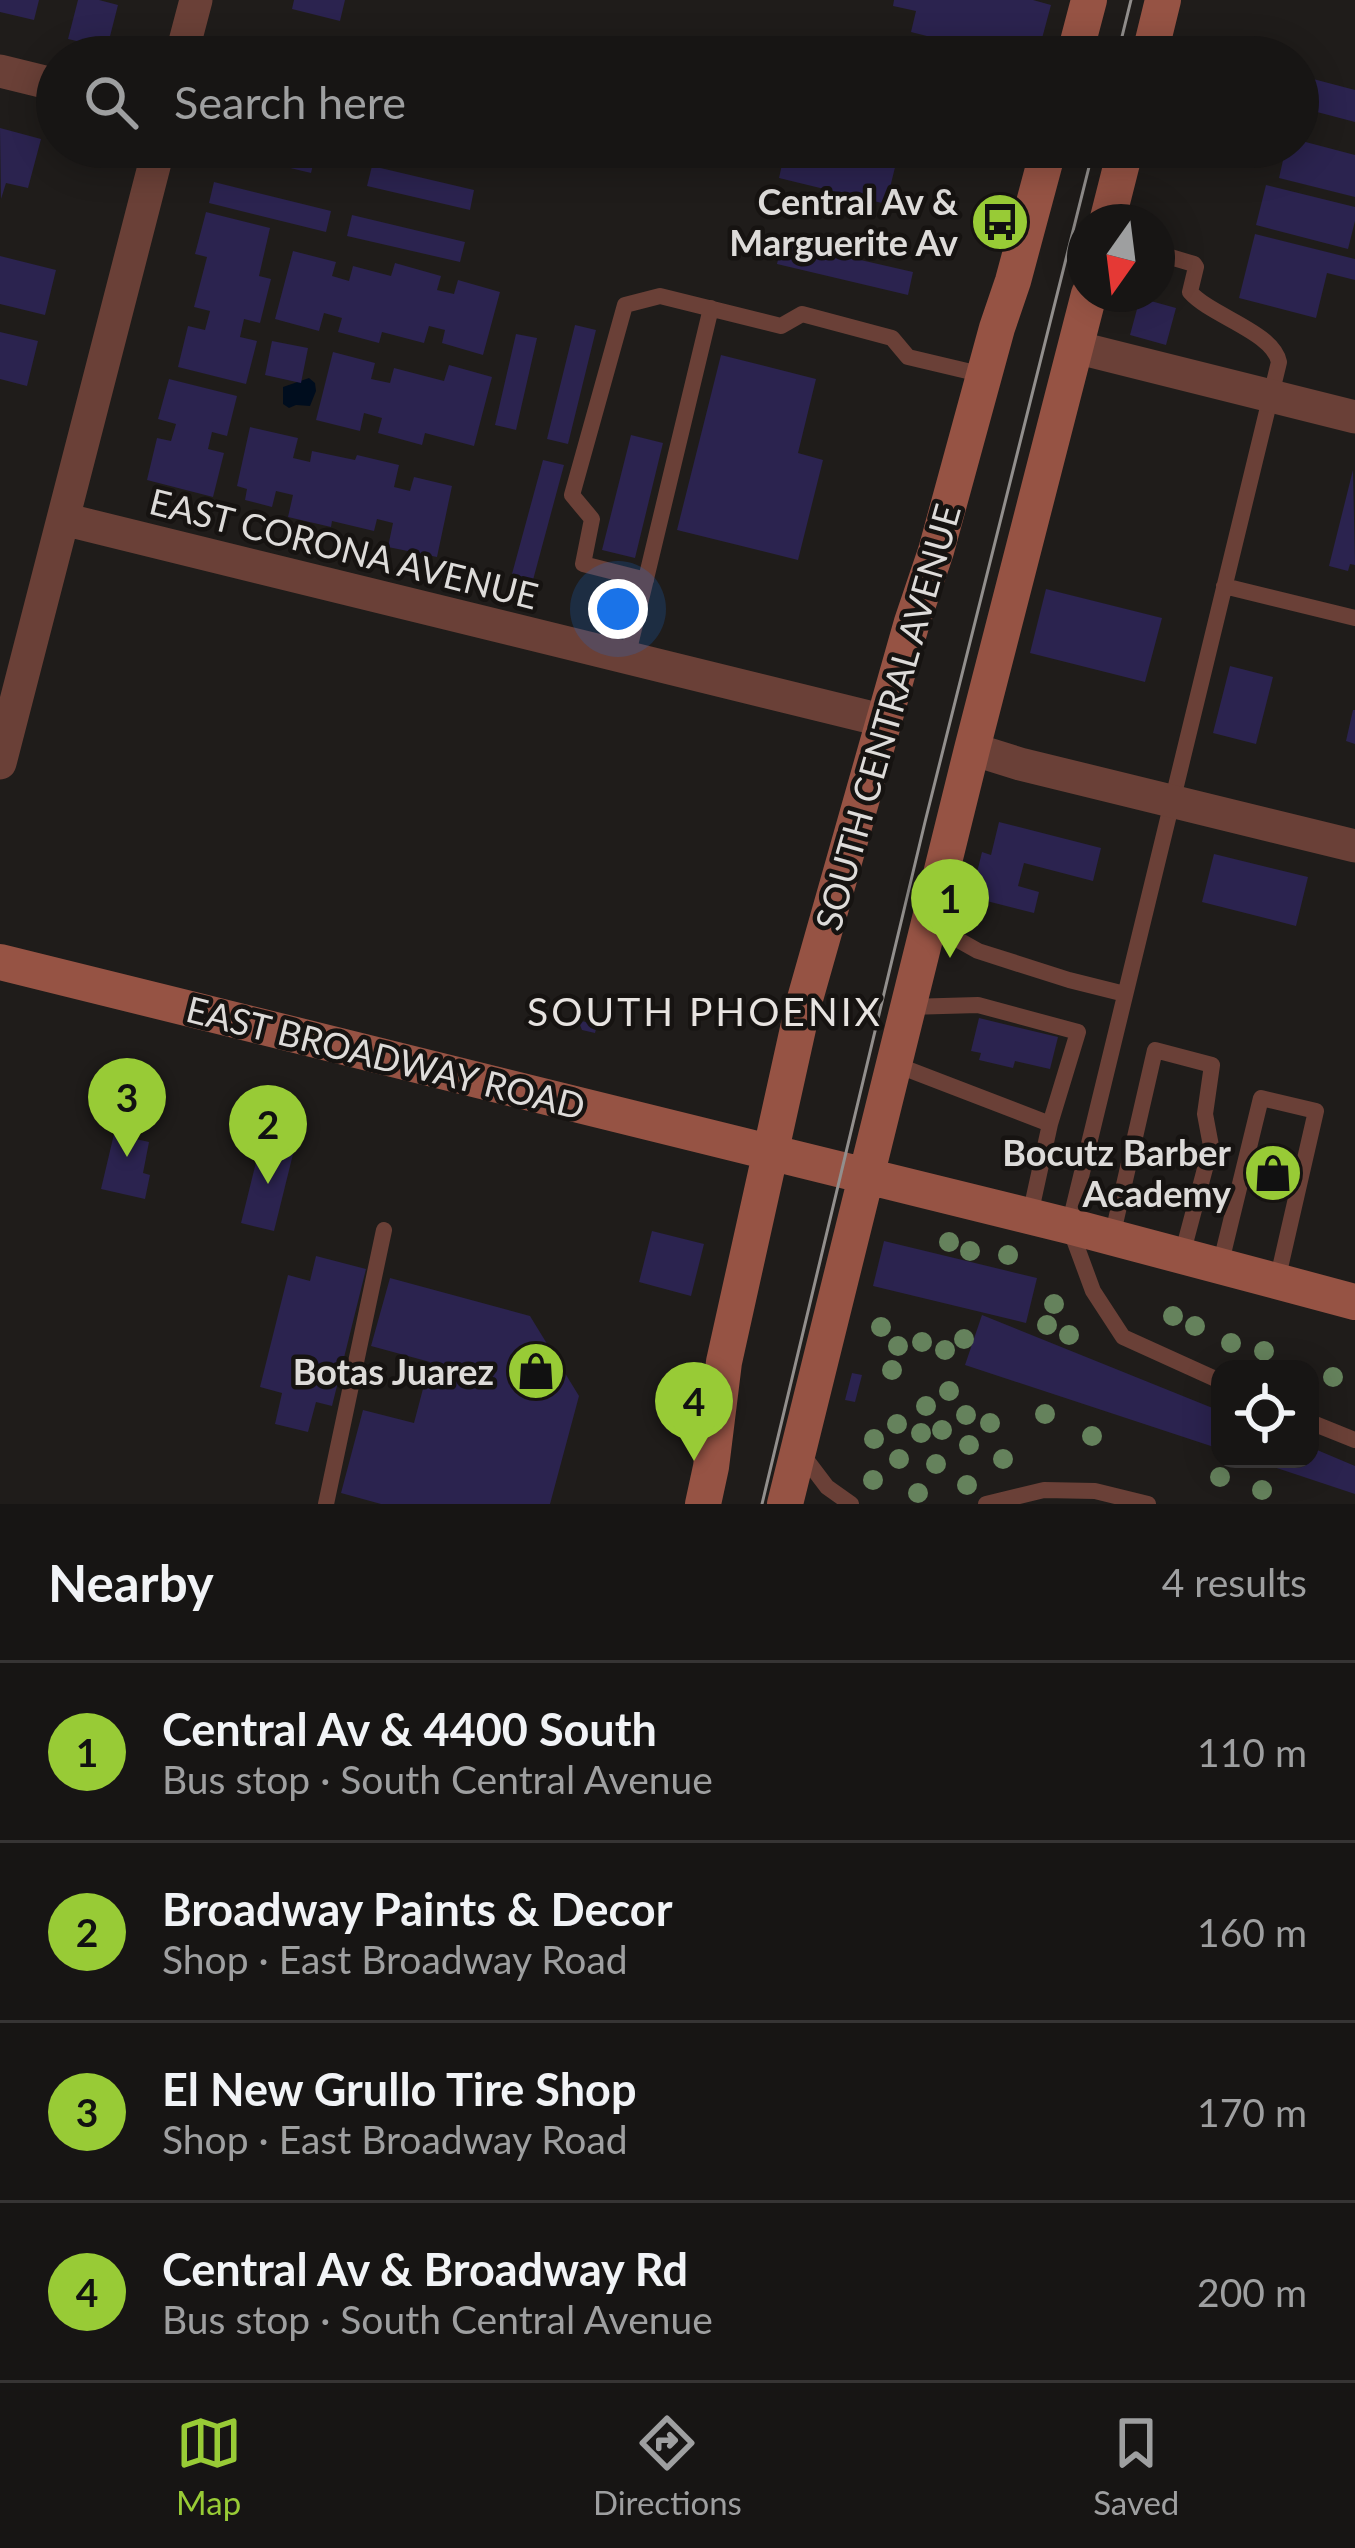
<!DOCTYPE html>
<html lang="en">
<head>
<meta charset="utf-8">
<style>
	:root { --surface:#171514; --page:#242222; --text:#f1f3f6; --muted:#9e9fa0; --line:#363434; --accent:#98cb36 }
	body { margin:0; font-family:Lato,sans-serif; background:var(--page); color:var(--text) }
	.controls { position:absolute; right:36px; bottom:36px; display:grid; overflow:hidden; border-radius:24px; box-shadow:0 6px 30px #0003 }
	.controls button { width:108px; height:108px; display:grid; place-items:center; padding:0; border:0; border-bottom:3px solid var(--line); background:var(--surface); color:var(--text); font:60px sans-serif }
	.compass { position:absolute; left:1067px; top:204px; width:108px; height:108px; border-radius:50%; background:var(--surface); box-shadow:0 6px 30px #0003; rotate:194deg }
	.you { position:absolute; left:618px; top:609px; width:42px; height:42px; margin:-30px; border:9px solid #fff; border-radius:50%; background:#1a73e8; box-shadow:0 0 0 18px #1a73e833 }
	.badge { display:grid; place-items:center; width:78px; height:78px; border-radius:50%; background:var(--accent); color:#111; font-size:39px; font-weight:700 }
	.pin { position:absolute; translate:-50% -99px; filter:drop-shadow(0 3px 6px #0008) }
	.pin::after { content:''; position:absolute; top:63px; width:42px; height:36px; background:inherit; clip-path:polygon(0 0,100% 0,50% 100%) }
	.list { margin:0; padding:0; list-style:none }
	h2 { display:flex; justify-content:space-between; align-items:center; height:156px; margin:0; padding:0 48px; font-size:51px }
	h2 small { font-size:39px; font-weight:400; color:var(--muted) }
	.list li { display:grid; grid-template-columns:78px 1fr auto; gap:36px; align-items:center; box-sizing:border-box; height:180px; padding:0 48px; border-top:3px solid var(--line) }
	.list b { display:block; font-size:45px; white-space:nowrap }
	.list p { margin:0; font-size:39px; white-space:nowrap; color:var(--muted) }
	.list em { font-size:39px; font-style:normal; color:var(--muted) }
	.icon { flex:none; width:66px; height:66px; fill:none; stroke:currentColor; stroke-width:2; stroke-linecap:round; stroke-linejoin:round }
	.map { position:relative; flex:none; width:1355px; height:1504px; overflow:hidden }
	.search { position:absolute; background:var(--surface); box-shadow:0 6px 30px #0003; left:36px; right:36px; top:36px; height:132px; display:flex; align-items:center; gap:30px; box-sizing:border-box; padding:0 42px; border-radius:66px; color:var(--muted); font-size:45px }
	.sheet { height:876px; background:var(--surface) }
	nav { display:flex; justify-content:space-around; align-items:center; box-sizing:border-box; height:168px; border-top:3px solid var(--line); background:var(--surface); font-size:33px; color:var(--muted) }
	nav a { display:grid; justify-items:center; gap:6px }
	nav .on { color:var(--accent) }
	.map>svg:first-child { display:block }
</style>
</head>
<body>
<div class="map">
<svg width="1355" height="1504" viewBox="0 0 1355 1504">
	<rect width="100%" height="100%" fill="#1f1c1a"/>
	<path fill="#000d1e" d="M309,378L315,383L316,391L310,406L296,405L289,408L283,404V387Z"/>
	<path fill="#2b234f" d="M0,0H39L34,20L0,12Z
		M78,0H99L118,5L107,48L68,39Z
		M294,0H345L340,21L292,9Z
		M894,0H1033L1051,5L1037,57H992L994,53L911,32L916,11L893,6Z
		M1298,75L1355,90V122L1298,107Z
		M0,128L41,139L28,188L6,183L1,199Z
		M1298,140L1355,155V197L1279,178L1286,147H1298Z
		M256,147H294L316,152L311,173L253,159Z
		M766,147H900L886,204L779,178L783,160L764,155Z
		M372,166L474,190L470,210L367,186Z
		M214,182L331,211L326,232L209,203Z
		M1266,185L1355,207V221L1348,249L1256,225Z
		M206,212L270,228L259,276L271,279L260,323L244,319L240,337L257,341L246,384L178,367L188,326L205,330L210,311L194,307L207,257L195,254Z
		M352,215L465,242L460,262L347,236Z
		M1255,234L1355,259V280L1327,273L1316,318L1239,298Z
		M782,242L913,272L908,295L777,264Z
		M293,251L336,262L332,276L349,281L353,266L391,276L395,263L441,276L437,290L454,294L458,280L500,292L483,355L442,343L445,330L429,326L424,343L382,332L379,343L338,332L342,318L324,313L319,331L275,319Z
		M0,256L56,270L45,315L0,304Z
		M1140,298L1176,308L1166,345L1130,335Z
		M575,325L596,330L568,444L547,439Z
		M0,332L38,341L27,386L0,379Z
		M516,334L537,338L516,430L495,425Z
		M272,341L308,348L301,383L265,375Z
		M333,352L375,363L371,379L390,383L394,368L444,381L449,365L492,377L474,446L425,433L422,445L378,433L382,418L364,413L360,431L316,420Z
		M721,355L816,379L798,453L823,460L798,560L677,530Z
		M169,379L237,396L227,436L212,432L208,449L224,453L213,497L147,480L157,438L171,441L176,424L158,419Z
		M250,427L298,438L293,458L310,462L312,451L355,460L357,455L399,465L394,487L410,491L414,477L452,486L437,557L388,547L393,523L377,519L374,531L332,521L331,527L288,517L293,495L276,491L272,507L245,500L247,489L237,486Z
		M631,435L663,443L635,558L602,550Z
		M543,460L564,465L533,580L512,574Z
		M1353,470L1355,565L1350,564L1348,571L1329,566Z
		M1046,589L1162,618L1145,682L1030,653Z
		M1230,666L1273,677L1256,744L1213,733Z
		M1353,710H1355V744L1346,741Z
		M999,822L1101,848L1093,881L1024,863L1018,886L1039,892L1034,913L971,897L982,852L991,855Z
		M1214,854L1308,877L1296,926L1202,902Z
		M979,1018L1058,1037L1050,1069L1015,1061L1013,1068L979,1060L981,1053L971,1051Z
		M578,1020L597,1025L595,1033L582,1030Z
		M114,1134L149,1142L143,1173L150,1175L145,1199L101,1189Z
		M262,1138L295,1146L274,1231L241,1223Z
		M1258,1149L1298,1159L1289,1197L1249,1187Z
		M652,1231L704,1244L691,1296L639,1282Z
		M884,1241L1037,1278L1026,1323L873,1286Z
		M316,1256L366,1269L332,1406L316,1402L308,1432L275,1424L282,1393L260,1387L288,1275L310,1281Z
		M390,1278L530,1316L579,1396L550,1504H381L341,1493L363,1410L414,1423L430,1362L371,1346Z
		M982,1315L1220,1411V1449L965,1365Z
		M852,1373L862,1375L855,1402L845,1400Z
		M1310,1447L1355,1466V1494L1253,1460L1310,1459Z"/>
	<g fill="none" stroke-linecap="round" stroke-linejoin="round">
		<path stroke="#6a4037" stroke-width="16" d="M1157,253L1194,264L1196,267L1190,292C1211,316 1273,332 1279,362L1069,1226L1093,1291L1123,1337L1220,1381
			M646,580L583,564L592,519L572,495L625,305L660,296L781,326L802,314L892,338L908,357L984,375
			M1224,586L1355,618
			M627,658L711,308
			M930,924L978,951L1069,980L1125,994
			M908,1007L978,1005L1078,1032L1050,1124
			M894,1064L1050,1124L1030,1215
			M1112,1237L1155,1050L1212,1065L1205,1114L1211,1146L1182,1255
			M1220,1266L1261,1098L1316,1111L1277,1281
			M1310,1422L1355,1440
			M802,1454L827,1487L851,1504
			M326,1504L384,1230
			M986,1504L1044,1490L1095,1491L1148,1504"/>
		<path stroke="#6a4037" stroke-width="33" d="M181,57L196,0
			M0,71L57,85
			M1075,347L1355,417
			M63,519L869,717L884,724
			M972,749L1020,764L1355,846
			M0,763L159,147"/>
		<path stroke="#965344" stroke-width="36" d="M1074,57L1089,0
			M1149,57L1163,0
			M1107,222L1126,147
			M0,962L1069,1226L1355,1302
			M703,1504L711,1467L724,1362L803,1006L912,622L936,551L997,328L1013,281L1049,147
			M785,1504L972,749L1089,294"/>
		<path stroke="#928f8d" stroke-width="3" d="M1117,57L1131,0
			M762,1504L925,822L1094,147"/>
	</g>
	<g fill="#65825c">
		<circle cx="949" cy="1242" r="10"/>
		<circle cx="970" cy="1251" r="10"/>
		<circle cx="1008" cy="1255" r="10"/>
		<circle cx="1054" cy="1304" r="10"/>
		<circle cx="1173" cy="1316" r="10"/>
		<circle cx="1047" cy="1325" r="10"/>
		<circle cx="1195" cy="1326" r="10"/>
		<circle cx="881" cy="1327" r="10"/>
		<circle cx="1069" cy="1335" r="10"/>
		<circle cx="964" cy="1339" r="10"/>
		<circle cx="922" cy="1342" r="10"/>
		<circle cx="1231" cy="1343" r="10"/>
		<circle cx="898" cy="1346" r="10"/>
		<circle cx="945" cy="1350" r="10"/>
		<circle cx="1264" cy="1351" r="10"/>
		<circle cx="892" cy="1370" r="10"/>
		<circle cx="1333" cy="1377" r="10"/>
		<circle cx="949" cy="1391" r="10"/>
		<circle cx="926" cy="1406" r="10"/>
		<circle cx="1045" cy="1414" r="10"/>
		<circle cx="966" cy="1415" r="10"/>
		<circle cx="990" cy="1423" r="10"/>
		<circle cx="897" cy="1424" r="10"/>
		<circle cx="942" cy="1430" r="10"/>
		<circle cx="921" cy="1433" r="10"/>
		<circle cx="1092" cy="1436" r="10"/>
		<circle cx="874" cy="1439" r="10"/>
		<circle cx="969" cy="1445" r="10"/>
		<circle cx="899" cy="1459" r="10"/>
		<circle cx="1003" cy="1459" r="10"/>
		<circle cx="936" cy="1464" r="10"/>
		<circle cx="1220" cy="1477" r="10"/>
		<circle cx="873" cy="1480" r="10"/>
		<circle cx="967" cy="1485" r="10"/>
		<circle cx="1262" cy="1490" r="10"/>
		<circle cx="918" cy="1493" r="10"/>
	</g>
	<defs>
		<symbol id="bus-disc" viewBox="-11 -11 22 22"><circle r="9.5" fill="#98cb36" stroke="#161311"/><path d="M-5-6H5V4H4V6H2V4H-2V6H-4V4H-5ZM-3.5-4V0h7V-4ZM-3.5 1.2v1.5H-2V1.2ZM2 1.2v1.5H3.5V1.2Z" fill="#111"/></symbol>
		<symbol id="shop-disc" viewBox="-11 -11 22 22"><circle r="9.5" fill="#98cb36" stroke="#161311"/><path d="M-5-2.5h2.3a2.7 3.5 0 0 1 5.4 0H5L5.5 6h-11ZM-1.5-2.5h3a1.5 2.3 0 0 0-3 0Z" fill="#111"/></symbol>
	</defs>
	<g fill-rule="evenodd">
		<use href="#bus-disc" x="967" y="189" width="66" height="66"/>
		<use href="#shop-disc" x="1240" y="1140" width="66" height="66"/>
		<use href="#shop-disc" x="503" y="1338" width="66" height="66"/>
	</g>
	<g text-anchor="middle" dominant-baseline="central" stroke-width="9" stroke-linejoin="round" paint-order="stroke">
		<g font-size="36" font-weight="bold" fill="#dddbd9" stroke="#161311" text-anchor="end">
			<text x="958" y="201">Central Av &amp;<tspan x="958" dy="41">Marguerite Av</tspan></text>
			<text x="1231" y="1152">Bocutz Barber<tspan x="1231" dy="41">Academy</tspan></text>
			<text x="494" y="1371">Botas Juarez</text>
		</g>
		<g font-size="36" fill="#dddbd9" stroke="#161311">
			<text transform="translate(344 548) rotate(14)">EAST CORONA AVENUE</text>
			<text transform="translate(887 717) rotate(-74)">SOUTH CENTRAL AVENUE</text>
			<text transform="translate(386 1057) rotate(14)">EAST BROADWAY ROAD</text>
		</g>
		<g font-size="39" letter-spacing="3" fill="#e7e3e0" stroke="#161311">
			<text x="705" y="1011">SOUTH PHOENIX</text>
		</g>
	</g>
</svg>
<div class="controls">
<button><svg class="icon" aria-label="locate" viewBox="0 0 24 24"><circle cx="12" cy="12" r="6"/><path d="M12 2v4M12 18v4M2 12h4M18 12h4"/></svg></button>
</div>
<svg class="compass" viewBox="-18 -18 36 36"><path d="M0-13l5 13h-10z" fill="#e53935"/><path d="M0 13l5-13h-10z" fill="#9e9fa0"/></svg>
<div class="you"></div>
<div class="pin badge" style="left:950px;top:958px">1</div>
<div class="pin badge" style="left:268px;top:1184px">2</div>
<div class="pin badge" style="left:127px;top:1157px">3</div>
<div class="pin badge" style="left:694px;top:1461px">4</div>
<div class="search"><svg class="icon" aria-label="search" viewBox="0 0 24 24"><circle cx="10" cy="10" r="6"/><path d="M15 15l6 6"/></svg>Search here</div>
</div>
<section class="sheet">
<h2>Nearby<small>4 results</small></h2>
<ul class="list">
<li><span class="badge">1</span><div><b>Central Av &amp; 4400 South</b><p>Bus stop · South Central Avenue</p></div><em>110 m</em></li>
<li><span class="badge">2</span><div><b>Broadway Paints &amp; Decor</b><p>Shop · East Broadway Road</p></div><em>160 m</em></li>
<li><span class="badge">3</span><div><b>El New Grullo Tire Shop</b><p>Shop · East Broadway Road</p></div><em>170 m</em></li>
<li><span class="badge">4</span><div><b>Central Av &amp; Broadway Rd</b><p>Bus stop · South Central Avenue</p></div><em>200 m</em></li>
</ul>
</section>
<nav>
<a class="on"><svg class="icon" aria-label="map" viewBox="0 0 24 24"><path d="M3 6l6-2 6 2 6-2v14l-6 2-6-2-6 2zM9 4v14M15 6v14"/></svg>Map</a>
<a><svg class="icon" aria-label="directions" viewBox="0 0 24 24"><path d="M12 3l9 9-9 9-9-9zM9 14v-3h6M13 9l2 2-2 2"/></svg>Directions</a>
<a><svg class="icon" aria-label="saved" viewBox="0 0 24 24"><path d="M7 4h10v16l-5-4-5 4z"/></svg>Saved</a>
</nav>
</body>
</html>
